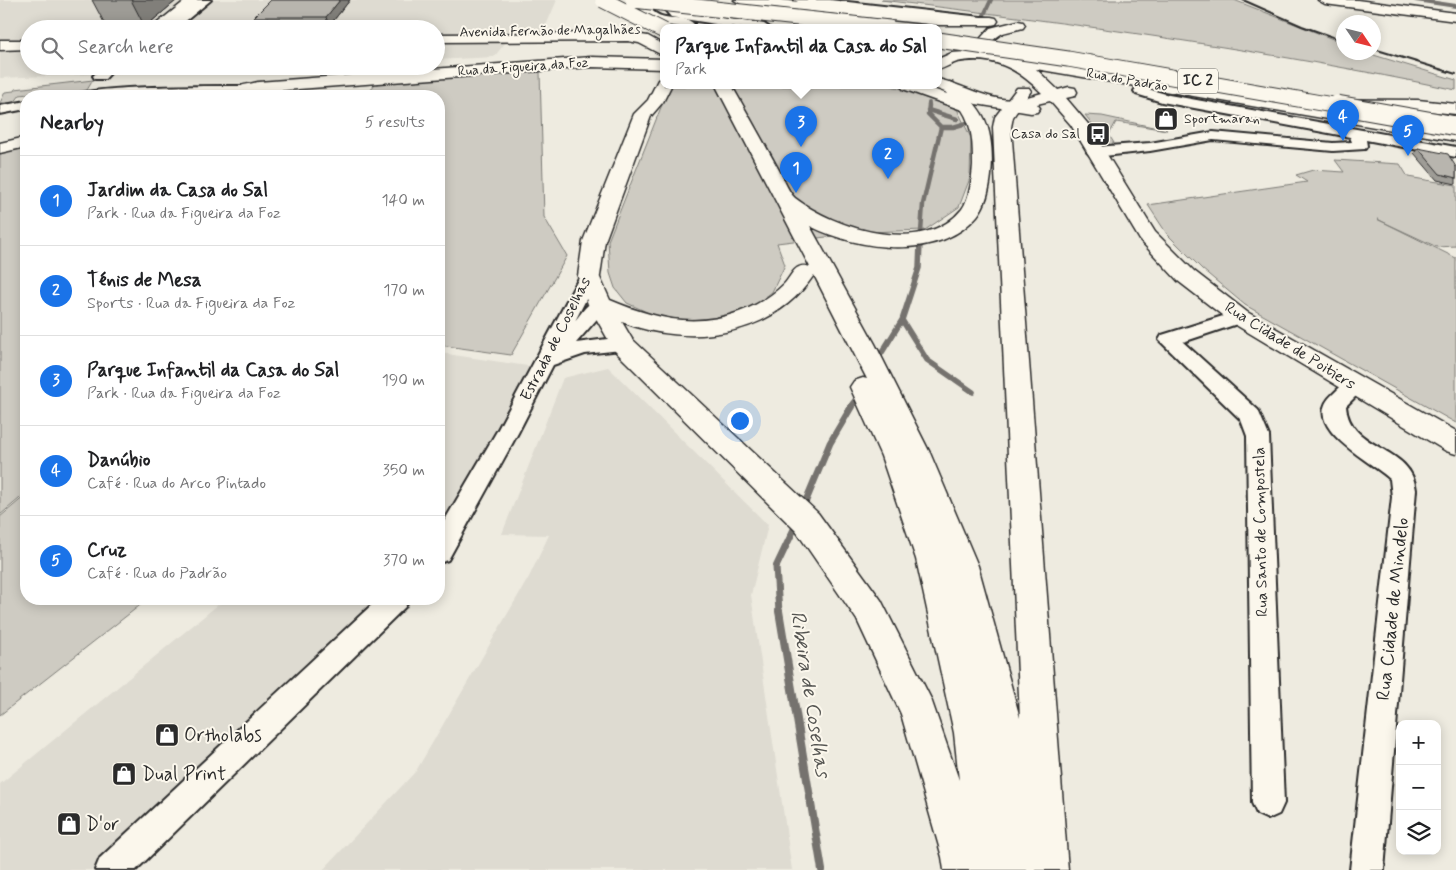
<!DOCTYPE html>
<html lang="en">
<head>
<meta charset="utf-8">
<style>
	:root { --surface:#fff; --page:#f6f6f6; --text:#202124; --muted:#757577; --line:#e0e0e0; --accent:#1a73e8 }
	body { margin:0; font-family:Mynerve,sans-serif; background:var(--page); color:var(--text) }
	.controls { position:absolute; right:15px; bottom:15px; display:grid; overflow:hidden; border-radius:10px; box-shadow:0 2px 12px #0003 }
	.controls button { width:45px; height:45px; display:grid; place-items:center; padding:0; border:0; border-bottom:1px solid var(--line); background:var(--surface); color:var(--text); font:25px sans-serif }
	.compass { position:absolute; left:1336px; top:15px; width:45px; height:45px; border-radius:50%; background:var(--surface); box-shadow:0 2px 12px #0003; rotate:125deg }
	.you { position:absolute; left:739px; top:420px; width:18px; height:18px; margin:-12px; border:4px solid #fff; border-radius:50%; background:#1a73e8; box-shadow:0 0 0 8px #1a73e833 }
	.badge { display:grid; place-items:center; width:32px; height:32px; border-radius:50%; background:var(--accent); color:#fff; font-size:16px; font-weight:700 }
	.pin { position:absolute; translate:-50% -41px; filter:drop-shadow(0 1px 2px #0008) }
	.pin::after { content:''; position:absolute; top:26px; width:18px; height:15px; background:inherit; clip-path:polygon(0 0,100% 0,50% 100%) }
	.popup { position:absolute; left:660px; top:24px; width:282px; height:65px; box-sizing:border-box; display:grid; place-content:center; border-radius:10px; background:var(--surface); filter:drop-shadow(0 1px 4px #0005); font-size:16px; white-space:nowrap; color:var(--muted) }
	.popup b { font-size:19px; color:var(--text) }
	.popup::after { content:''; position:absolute; left:50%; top:100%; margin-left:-10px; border:10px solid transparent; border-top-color:var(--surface) }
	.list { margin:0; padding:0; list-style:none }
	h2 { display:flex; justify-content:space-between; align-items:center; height:65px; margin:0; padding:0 20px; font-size:21px }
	h2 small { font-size:16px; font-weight:400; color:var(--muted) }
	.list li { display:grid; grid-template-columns:32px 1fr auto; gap:15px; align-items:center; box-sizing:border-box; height:90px; padding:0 20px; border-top:1px solid var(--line) }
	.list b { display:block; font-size:19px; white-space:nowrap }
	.list p { margin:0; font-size:16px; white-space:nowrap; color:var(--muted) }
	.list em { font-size:16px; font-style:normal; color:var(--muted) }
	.icon { flex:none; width:28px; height:28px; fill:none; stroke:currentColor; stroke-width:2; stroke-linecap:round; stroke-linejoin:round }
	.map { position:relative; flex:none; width:1456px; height:870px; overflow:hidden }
	.search { position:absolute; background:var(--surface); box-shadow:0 2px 12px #0003; left:20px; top:20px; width:425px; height:55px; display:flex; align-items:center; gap:12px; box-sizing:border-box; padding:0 18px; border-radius:28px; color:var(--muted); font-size:19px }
	.panel { position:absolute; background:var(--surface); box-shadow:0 2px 12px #0003; left:20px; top:90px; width:425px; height:515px; border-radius:20px }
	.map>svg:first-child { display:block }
</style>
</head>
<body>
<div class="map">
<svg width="1456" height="870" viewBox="0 0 1456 870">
	<rect width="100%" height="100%" fill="#eeebe0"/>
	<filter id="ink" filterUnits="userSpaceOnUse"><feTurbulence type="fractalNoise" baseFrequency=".02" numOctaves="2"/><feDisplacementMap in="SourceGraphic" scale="10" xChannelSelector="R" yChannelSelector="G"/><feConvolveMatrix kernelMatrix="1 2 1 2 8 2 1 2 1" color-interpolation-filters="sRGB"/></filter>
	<g filter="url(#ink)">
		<path fill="#dedbd1" d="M0,0H557L539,42H506L494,57L436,60V29H29V66H290L0,78Z
			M440,353L535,367L439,543V356Z
			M608,367L768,525L751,595L792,870H323L416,771L529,577L549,535L502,534L563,378Z
			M225,599H386L102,870H0V784Z"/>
		<path fill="#cecbc2" stroke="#7c7b76" d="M881,0H1234L1343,43L1344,52L1367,53L1456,80V90C1266,50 1074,23 881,0Z
			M540,72L544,217L567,256L511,355L439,345V96H368L375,83Z
			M93,80L87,90L55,96H35L36,93L20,95L14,103H0L5,92L14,91L15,89Z
			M671,86H891L912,91L957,109L971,138L970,178L959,207L925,230L867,232L777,243L785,265L772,292L747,311L706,320L660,318L627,303L615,288L610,273L608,241L669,87Z
			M1085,115L1102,116L1167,130L1116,122L1109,135L1114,143H1112L1115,149H1109L1103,137Z
			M26,145V493L0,515V150Z
			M1335,160L1400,164L1408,177L1456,185V246L1437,247L1377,219L1456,258V423L1245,305L1202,269L1167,234L1148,205L1307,182L1296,175L1313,170L1344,172Z
			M26,495V599H148L0,715V517Z"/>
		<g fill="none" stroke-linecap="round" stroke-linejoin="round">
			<path stroke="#74726e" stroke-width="4" d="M1416,0L1456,6
				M983,17L991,0
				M929,107V103"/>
			<path stroke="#74726e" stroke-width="4.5" d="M929,105L928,114L941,127H953L967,123
				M928,110L957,119
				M921,232L923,204L941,127"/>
			<path stroke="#74726e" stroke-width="5.5" d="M920,243L919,268L902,320L927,360L973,392
				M881,354L902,320
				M852,405L857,397"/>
			<path stroke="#74726e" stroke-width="7" d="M805,503L830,443L853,404
				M779,612L776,567L795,527"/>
			<path stroke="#74726e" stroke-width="8" d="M779,611L822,870"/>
			<defs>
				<path id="street" d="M198,0H211L176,29H162Z
					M673,0H685L677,10L679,12L764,24L770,28H742L671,17L665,10Z
					M794,0H830L990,18L996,21L990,24L800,3Z
					M643,4L647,5C662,26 682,12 694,24L688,28C668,25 649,25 637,7Z
					M103,66H117L105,79H95L93,76Z
					M245,86L252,90L250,93L76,96C85,85 222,86 245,86Z
					M1141,87L1169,95L1456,147V157L1366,140L1367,146L1365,149L1333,151L1213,140L1150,151L1095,157L1090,155L1087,152L1090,149L1095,147L1150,143L1213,132L1333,143L1352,142L1350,137L1162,102L1136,94L1134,91L1136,88Z
					M26,101V109L0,114V106Z
					M589,270L595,272L598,276L575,321C584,310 591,296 607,300L610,304L576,343L623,337L630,339L633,344L630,349L585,354L553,365L518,433L448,560L439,563V530L497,431L580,276L583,272Z
					M1239,311L1246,313L1249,317L1246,321L1183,342L1258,410L1269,436L1284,803L1279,814L1268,819L1257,814L1252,803L1247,436L1241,420L1159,340L1162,335Z
					M1355,379L1363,381L1366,386L1346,406C1349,451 1412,445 1416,490L1384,870H1350L1392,497L1390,479C1373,462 1297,426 1333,394C1340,387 1346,381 1355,379Z
					M378,599H409L405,607L136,870H95L100,858Z"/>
				<path id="secondary" d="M186,0H202L166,29H150Z
					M1318,0H1357L1456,13V21L1325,4Z
					M712,24L730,25L732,28H705L707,25Z
					M628,33L648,36L664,45V56L639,43L628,41L436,42V34Z
					M0,40H29V49L0,50Z
					M977,51L1456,131V141L1036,69L1058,90L1069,87L1075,88L1077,92L1075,96L1066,98L1088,124L1155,232L1194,271L1247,312L1456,431V454L1446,451L1231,322L1178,281L1140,240L1071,125L1050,101L1037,104L1040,108L1037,112L1031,113L976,104L932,87L931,86H938V79C963,85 986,99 1011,100C1021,100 1033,95 1042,93C1017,68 993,55 957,62C951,64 945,68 938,70V59L952,53Z
					M591,57L664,59V69L591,67L258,92L244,96H223C229,86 247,85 258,82Z
					M664,78V86H671L663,102L651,116L605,241L600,276L597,281L589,283L581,281L578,276L583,241L634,114L648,100L658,80Z
					M26,137V147L0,153V143Z"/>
				<path id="highway" d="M734,0H780L938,17H991L996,18L998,21L996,24L991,25H938L741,4Z
					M1018,21L1023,22L1025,25L1023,28C1016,30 1009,31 1003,33C994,37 993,45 982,42L980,39L990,28Z
					M950,82C958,84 962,90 968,96C974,103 981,111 985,120C996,144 994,196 977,216C938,262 858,250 810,226L875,344L930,453L978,566L1020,718L993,127L995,117L1017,88H1029L1031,91L1013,117L1011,127L1068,870H944L942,857L901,714L857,620L796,531L614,350L588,304L578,276L581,271L589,269L597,271L610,300C653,318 693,329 739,312C756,306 772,296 784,284C789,279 793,269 799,267C803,265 806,266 810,267L716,86H732C748,114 764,143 780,172C784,180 789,193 795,198C835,229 924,257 962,209C970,198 972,178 973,165C973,146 973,126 962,110L903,89L901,86H924L947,94L942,87L944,84ZM814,275L867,379L863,378L854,381L850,387L881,456L916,559L954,733L959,780L931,699L881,600L818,513L632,339L622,322C690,348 772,337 814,275Z
					M1269,99L1418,100L1456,104V114L1418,110L1263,108L1261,104L1263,100Z"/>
			</defs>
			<use href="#street" stroke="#2b2b2b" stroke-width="4"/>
			<use href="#secondary" stroke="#2b2b2b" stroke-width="3"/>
			<use href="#highway" stroke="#2b2b2b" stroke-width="3"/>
			<use href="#street" fill="#fbf7ec" fill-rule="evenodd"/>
			<use href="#secondary" fill="#fbf7ec" fill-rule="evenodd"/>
			<use href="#highway" fill="#fbf7ec" fill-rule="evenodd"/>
			<path stroke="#2b2b2b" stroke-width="2" d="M1243,0L1302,26L1344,41
				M1374,49L1456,74"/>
			<defs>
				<path id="highway-bridge-far1" d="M603,0L664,31
					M633,0L889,28
					M938,40L1068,59L1344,107"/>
				<path id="highway-bridge" d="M1337,105L1456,126"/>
			</defs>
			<use href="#highway-bridge-far1" stroke="#2b2b2b" stroke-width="17" stroke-linecap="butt"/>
			<use href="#highway-bridge" stroke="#2b2b2b" stroke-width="21" stroke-linecap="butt"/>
			<use href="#highway-bridge-far1" stroke="#fbf7ec" stroke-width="15"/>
			<use href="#highway-bridge" stroke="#fbf7ec" stroke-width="19"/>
		</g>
		<path fill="#9e9c96" stroke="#2b2b2b" d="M92,0H177L145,27L107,28Z
			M271,0H350L329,26L257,27L254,17Z
			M1418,148L1456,167V184L1437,180L1414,153Z"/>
		<path fill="#817f7a" stroke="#2b2b2b" d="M131,0H177L145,27Z
			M340,0H350L329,26L326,17Z"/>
		<path fill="#b8b5ae" stroke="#2b2b2b" d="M271,0H340L326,17H254Z
			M1418,148L1448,154L1456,167V178L1440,174Z"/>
	</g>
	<defs>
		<symbol id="shop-square" viewBox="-11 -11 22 22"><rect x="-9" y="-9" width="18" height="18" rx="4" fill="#2b2b2b" stroke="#fbf7ec"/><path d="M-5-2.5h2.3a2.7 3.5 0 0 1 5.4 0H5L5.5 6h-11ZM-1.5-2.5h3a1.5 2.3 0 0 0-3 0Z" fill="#fff"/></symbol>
		<symbol id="bus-square" viewBox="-11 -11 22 22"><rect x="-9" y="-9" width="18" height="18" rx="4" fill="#2b2b2b" stroke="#fbf7ec"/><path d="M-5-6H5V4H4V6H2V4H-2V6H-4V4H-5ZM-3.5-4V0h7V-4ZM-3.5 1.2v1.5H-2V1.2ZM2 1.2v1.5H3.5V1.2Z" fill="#fff"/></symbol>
	</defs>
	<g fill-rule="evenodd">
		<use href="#shop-square" x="1152" y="105" width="28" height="28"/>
		<use href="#bus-square" x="1084" y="120" width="28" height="28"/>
		<use href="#shop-square" x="153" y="721" width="28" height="28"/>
		<use href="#shop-square" x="110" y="760" width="28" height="28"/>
		<use href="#shop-square" x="55" y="810" width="28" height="28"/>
	</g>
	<g text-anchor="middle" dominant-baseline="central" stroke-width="4" stroke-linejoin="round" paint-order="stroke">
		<g font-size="14" fill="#2b2b2b" stroke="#fbf7ec">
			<text transform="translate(550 31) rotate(-1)">Avenida Fernão de Magalhães</text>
			<text transform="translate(523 67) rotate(-4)">Rua da Figueira da Foz</text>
			<text transform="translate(1127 80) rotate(10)">Rua do Padrão</text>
		</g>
		<g font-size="14" fill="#2b2b2b" stroke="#fbf7ec" text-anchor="start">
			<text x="1184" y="119">Sportmaran</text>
			<text x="1080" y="134" text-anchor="end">Casa do Sal</text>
		</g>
		<rect fill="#fbf7ec" stroke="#696865" stroke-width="1" x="1178" y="68.5" width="40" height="25" rx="4"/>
		<g font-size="15" font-weight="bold" fill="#2b2b2b">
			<text x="1198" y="81">IC 2</text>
		</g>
		<g font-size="16" fill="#2b2b2b" stroke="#fbf7ec">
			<text transform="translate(556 339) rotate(-63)">Estrada de Coselhas</text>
			<text transform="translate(1290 346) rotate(32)">Rua Cidade de Poitiers</text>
			<text transform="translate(1261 532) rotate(-91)">Rua Santo de Compostela</text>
		</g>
		<g font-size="19" fill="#2b2b2b" stroke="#fbf7ec">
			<text transform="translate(1393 609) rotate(-84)">Rua Cidade de Mindelo</text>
		</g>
		<g font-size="19" fill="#2b2b2b" stroke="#fbf7ec" text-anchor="start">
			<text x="184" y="735">Ortholabs</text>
			<text x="142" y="774">Dual Print</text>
			<text x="86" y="824">D'or</text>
		</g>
		<g font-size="21" font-style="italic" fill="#555552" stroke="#fbf7ec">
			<text transform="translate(810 694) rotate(81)">Ribeira de Coselhas</text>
		</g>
	</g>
</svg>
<div class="controls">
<button>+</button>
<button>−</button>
<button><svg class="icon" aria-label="layers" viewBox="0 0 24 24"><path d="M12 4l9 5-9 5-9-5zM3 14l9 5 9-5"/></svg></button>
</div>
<svg class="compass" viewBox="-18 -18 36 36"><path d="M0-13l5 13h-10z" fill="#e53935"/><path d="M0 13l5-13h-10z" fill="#757577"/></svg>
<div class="you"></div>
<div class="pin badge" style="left:796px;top:193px">1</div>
<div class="pin badge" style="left:888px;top:179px">2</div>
<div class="pin badge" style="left:801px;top:147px">3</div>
<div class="popup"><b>Parque Infantil da Casa do Sal</b>Park</div>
<div class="pin badge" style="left:1343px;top:141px">4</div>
<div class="pin badge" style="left:1408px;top:156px">5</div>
<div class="search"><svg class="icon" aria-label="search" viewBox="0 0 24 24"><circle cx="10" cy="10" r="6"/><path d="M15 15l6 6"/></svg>Search here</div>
<section class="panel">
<h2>Nearby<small>5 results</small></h2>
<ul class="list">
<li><span class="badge">1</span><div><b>Jardim da Casa do Sal</b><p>Park · Rua da Figueira da Foz</p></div><em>140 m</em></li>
<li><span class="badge">2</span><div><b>Ténis de Mesa</b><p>Sports · Rua da Figueira da Foz</p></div><em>170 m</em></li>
<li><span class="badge">3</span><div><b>Parque Infantil da Casa do Sal</b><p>Park · Rua da Figueira da Foz</p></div><em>190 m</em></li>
<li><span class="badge">4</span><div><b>Danúbio</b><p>Café · Rua do Arco Pintado</p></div><em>350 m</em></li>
<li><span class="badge">5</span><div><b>Cruz</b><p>Café · Rua do Padrão</p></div><em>370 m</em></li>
</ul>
</section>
</div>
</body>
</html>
